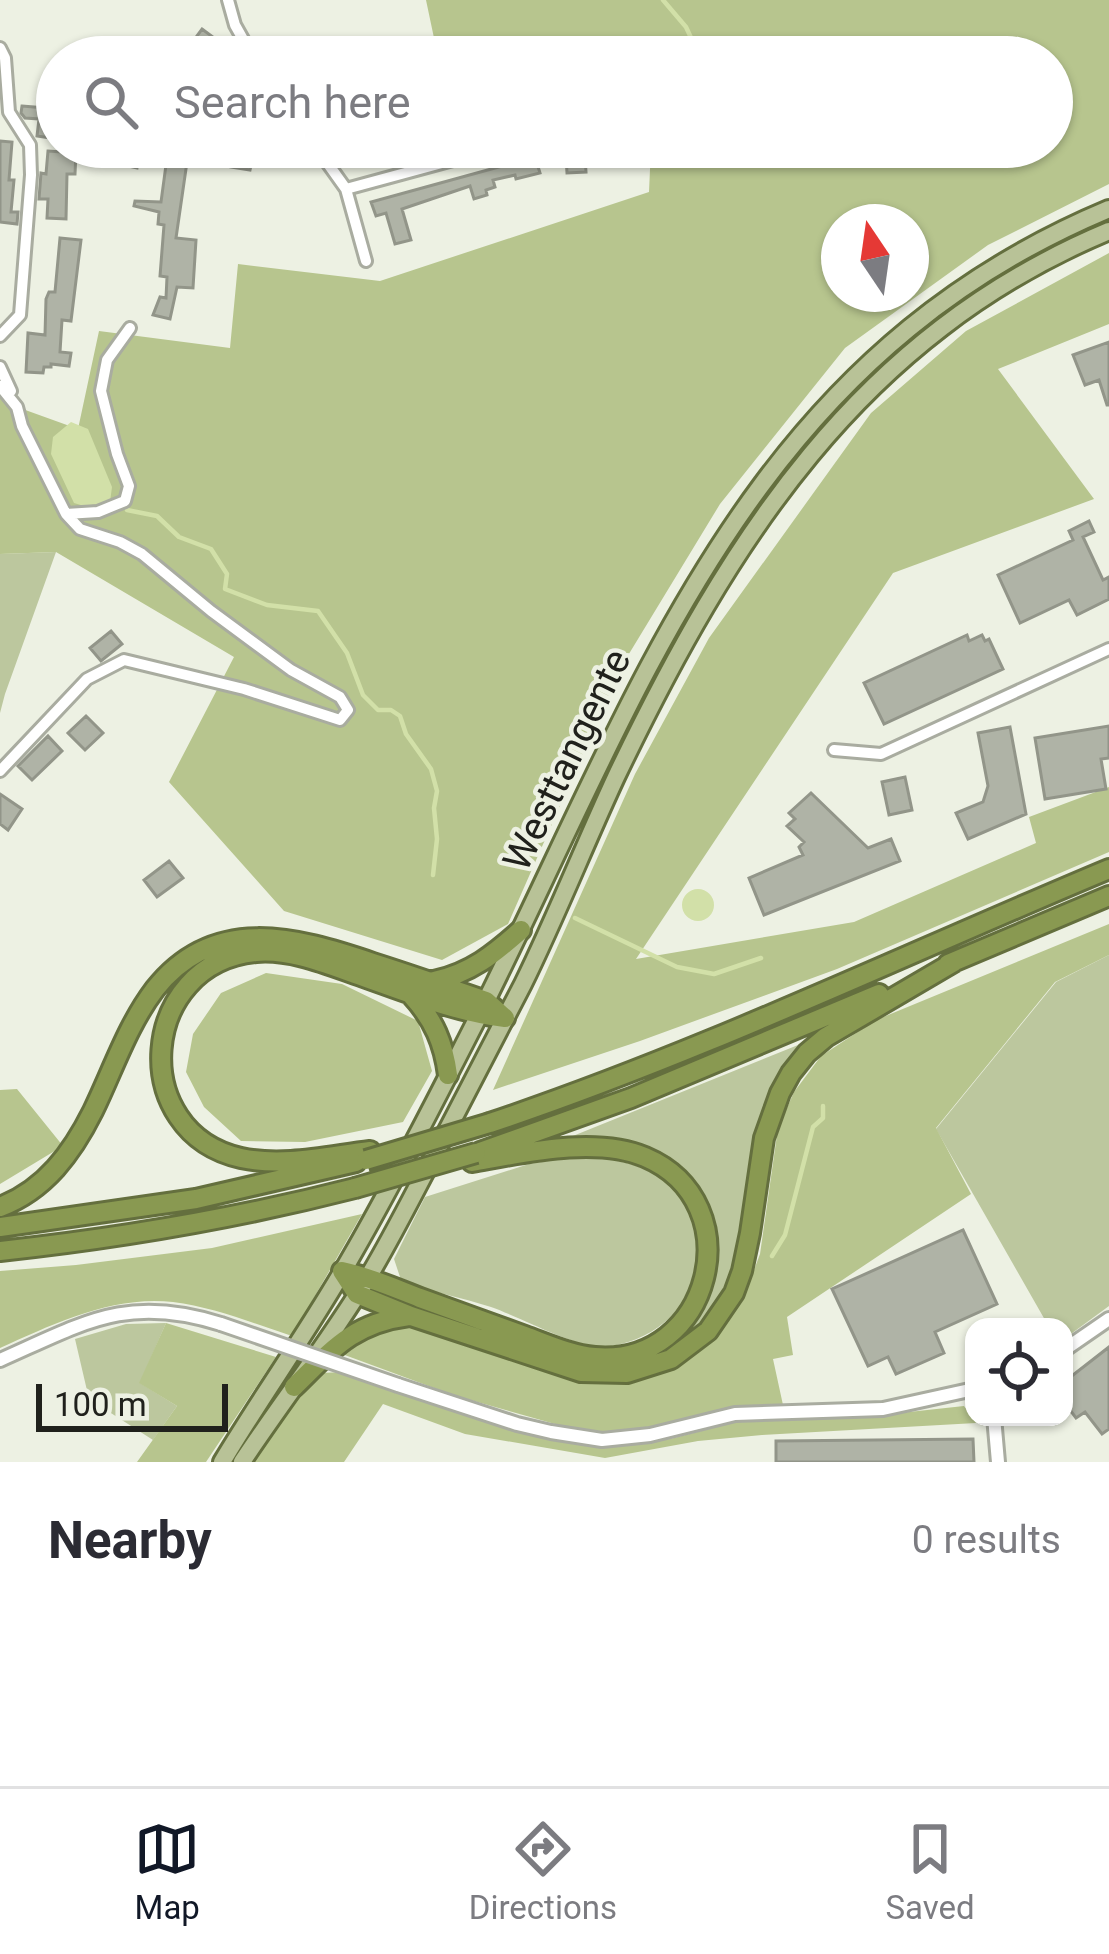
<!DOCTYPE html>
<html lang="en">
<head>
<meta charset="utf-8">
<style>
	:root { --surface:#fff; --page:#f7f7f7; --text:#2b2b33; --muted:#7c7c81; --line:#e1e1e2; --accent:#111827 }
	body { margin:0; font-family:Roboto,sans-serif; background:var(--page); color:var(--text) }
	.controls { position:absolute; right:36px; bottom:36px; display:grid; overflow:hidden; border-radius:24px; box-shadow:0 3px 9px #0004 }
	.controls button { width:108px; height:108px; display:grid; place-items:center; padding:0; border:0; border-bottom:3px solid var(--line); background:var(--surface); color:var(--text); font:60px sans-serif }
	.compass { position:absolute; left:821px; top:204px; width:108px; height:108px; border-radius:50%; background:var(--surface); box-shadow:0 3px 9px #0004; rotate:347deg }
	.scale { position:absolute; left:36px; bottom:30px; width:192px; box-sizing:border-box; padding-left:12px; border:6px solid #20211c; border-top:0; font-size:33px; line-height:42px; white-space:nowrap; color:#20211c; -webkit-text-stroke:9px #edf1e3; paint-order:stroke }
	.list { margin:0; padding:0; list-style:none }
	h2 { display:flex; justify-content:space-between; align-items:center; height:156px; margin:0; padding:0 48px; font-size:51px }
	h2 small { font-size:39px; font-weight:400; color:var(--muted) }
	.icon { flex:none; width:66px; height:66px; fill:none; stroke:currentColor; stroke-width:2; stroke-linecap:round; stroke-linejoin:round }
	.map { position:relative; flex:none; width:1109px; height:1462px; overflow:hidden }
	.search { position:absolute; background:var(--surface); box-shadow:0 3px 9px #0004; left:36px; right:36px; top:36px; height:132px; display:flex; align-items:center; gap:30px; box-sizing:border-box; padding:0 42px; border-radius:66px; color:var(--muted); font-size:45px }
	.sheet { height:324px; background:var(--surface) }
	nav { display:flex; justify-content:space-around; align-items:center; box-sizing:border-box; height:168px; border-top:3px solid var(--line); background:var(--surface); font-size:33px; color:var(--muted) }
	nav a { display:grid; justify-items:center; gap:6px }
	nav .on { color:var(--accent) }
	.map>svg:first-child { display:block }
</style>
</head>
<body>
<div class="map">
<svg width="1109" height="1462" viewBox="0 0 1109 1462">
	<rect width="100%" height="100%" fill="#edf1e3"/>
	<path fill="#bcc79e" d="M56,552L5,694L0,713V554Z
		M1109,955V1306L1064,1339V1327H1049L936,1129L1056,982Z
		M808,1041C798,1055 781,1070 776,1086C745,1179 760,1343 634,1364C622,1366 608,1364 597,1363L642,1357L687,1330L713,1286L719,1252L709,1212L684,1175L563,1140Z
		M579,1156C607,1159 633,1161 658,1176C673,1185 685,1202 692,1218C718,1281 668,1342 603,1347C576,1348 520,1317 491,1307C462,1298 432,1291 402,1283L394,1259L425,1197L529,1164Z
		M166,1323L140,1383L177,1406L153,1440L89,1399L75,1339L126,1324Z"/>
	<path fill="#b7c58e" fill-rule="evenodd" d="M426,0H1109V184L988,245L845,348L720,504L621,667L508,924L442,960L284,911L169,782L234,657L56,552L0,554V389L17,407L78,429L99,331L230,348L238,264L380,281L649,192L651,147H1052V57H438ZM839,222H911V294H839Z
		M1109,253V324L998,369L1094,499L893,573L636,959L854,922L1036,843L1029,817L1109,787V852L837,969L640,1041L493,1090L635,774L709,638L871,413L966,331Z
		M1109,924V955L1055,982L936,1128L971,1194L787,1317L793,1355L773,1359L783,1405L732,1408L655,1427L603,1434L555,1424L453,1395L342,1354C368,1334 381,1325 414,1326L576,1379L676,1366L710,1343L742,1302L760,1254L778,1128L794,1092L821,1056L876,1020Z
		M266,973L342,984L418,1021L432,1071L403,1122L305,1142L241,1141L204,1107L186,1072L193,1034L221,993Z
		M17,1089L63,1146L0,1184V1090Z
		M362,1214L292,1336C253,1323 213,1307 173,1302C113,1295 53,1324 0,1348V1271L76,1265L212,1248Z
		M166,1323L276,1357L206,1462H137L177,1406L139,1383Z
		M347,1372L483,1421L592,1446L670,1439L743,1420L863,1417L964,1406L976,1423L762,1435L698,1441L605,1458L465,1434L383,1404L344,1462H253L299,1393L318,1373Z"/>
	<path fill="#d2e0a8" d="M71,422L88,429L112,487L110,502L84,506L74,503L51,454L53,437Z
		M682 905a16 16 0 1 1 32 0a16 16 0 1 1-32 0Z"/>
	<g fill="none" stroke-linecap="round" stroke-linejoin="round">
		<path stroke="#d2e0a8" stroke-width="4.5" d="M663,0L686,27L700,57
			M968,147L979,161
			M721,159L724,147
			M127,510L157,516L179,537L211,549L227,574L225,589L267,605L318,611L347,653L363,695L378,710H391L400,716L406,734L431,769L437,791L434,808L437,839L433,875
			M575,918L677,967L714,974L761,958
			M772,1256L785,1235L813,1127L823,1118V1106"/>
	</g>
	<path fill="#afb3a6" stroke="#929589" stroke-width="3" d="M202,29L221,43L212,56L191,44Z
		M22,106L57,109V139L37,136L39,119L25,118L21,113Z
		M0,141L12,142L9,180H14L11,212H18L17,224L0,222Z
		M127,147H255L250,170L231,167L232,162L188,155L176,238L196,240L193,288L177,287L170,319L153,315L160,297L166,298L167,277L160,276L164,225L158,224L159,212L134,206L135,201L161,202L166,165L138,161L137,168L124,165Z
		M48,151L76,153L75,174H67L66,219L47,218L48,199H39L41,173L46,174Z
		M585,156L586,172L567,173L566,157Z
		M535,157L540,173L516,179L515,175L493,180L495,187L486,190L487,195L474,199L470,186L402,209L411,240L395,244L386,213L376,216L371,202Z
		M60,238L81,240L71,321L62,320L60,352L71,353L69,366L51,364V367H44L43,373L26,372L28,333L45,335L46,299L49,292H55Z
		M1109,342V405H1107L1099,380L1085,385L1073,355Z
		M1089,521L1094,532L1083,537L1103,580L1109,577V599L1077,615L1069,600L1020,623L998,575L1073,540L1069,531Z
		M111,631L122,644L101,661L90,648Z
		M967,635L969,641L982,635L985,641L989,639L1003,669L884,724L864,683Z
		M86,716L103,733L85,750L68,733Z
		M1109,726V758L1101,759L1106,789L1045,799L1035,738Z
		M1010,727L1026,814L968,839L956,813L983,802L988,786L978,733Z
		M48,736L62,751L32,780L18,766Z
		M905,777L912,810L889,815L882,782Z
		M811,793L868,848L891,839L900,861L764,915L749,878L803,855L799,847L804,842L787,826L795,819L789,813Z
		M0,794L22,809L8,830L0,824Z
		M169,861L183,878L157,897L144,880Z
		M963,1230L997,1304L935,1332L944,1353L896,1374L888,1357L868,1366L832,1289Z
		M1109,1347V1429L1102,1434L1085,1412L1076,1418L1064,1402V1382Z
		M973,1439L974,1462H776V1441Z"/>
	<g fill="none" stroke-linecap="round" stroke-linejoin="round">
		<defs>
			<path id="minor" d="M228,0L235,25L253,57
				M0,48L5,58L9,112L30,145L31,175L20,315L0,336
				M316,147L346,189L366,261
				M346,189L501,147
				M0,367L11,391
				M0,386L17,407L22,426L66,514
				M834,750L881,754L1109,649
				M0,771L87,679L124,660L244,689L340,720L348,710L340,697L291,670L211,611L142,554L120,542L80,529L66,514L98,512L125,501L129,486L117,454L101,391L107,360L130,328"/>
			<path id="tertiary" d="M1064,1350L1109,1319
				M0,1360C84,1323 127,1294 221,1324
				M398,1385L517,1424L551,1432L602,1440L650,1435L735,1414L883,1409L974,1389
				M994,1417L998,1462"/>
			<path id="primary" d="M222,1462C264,1392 312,1326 352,1255C396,1179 435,1101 475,1023C640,696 741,363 1109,209
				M242,1462C284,1399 331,1339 370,1274C395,1232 416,1189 439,1146C467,1092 495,1038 523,984C556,917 584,846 616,777C729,541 858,336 1109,231"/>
			<path id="motorway" d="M948,964L1109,896
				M434,981C471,973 494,954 521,930
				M412,996C434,1020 444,1044 448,1075
				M490,1123C702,1052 903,955 1109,869
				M370,1151C328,1156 283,1167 241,1158C126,1132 139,963 256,952C289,949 324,963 355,974C404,991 454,1012 505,1018
				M480,1152L631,1098L879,994
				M0,1207C45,1190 72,1153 93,1111C113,1070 127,1026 155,989C214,914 296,937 373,963C411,975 448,988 486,1001L505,1018
				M0,1227L196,1199L356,1162
				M0,1251C120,1238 238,1218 355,1188
				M342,1271L357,1294L411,1316L581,1372L627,1373L671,1359L708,1331L734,1293L742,1271L750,1233L764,1138L780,1093L791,1073L807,1053L826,1037L954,962
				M342,1271C370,1277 394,1288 420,1298C455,1311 490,1323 525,1336C547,1344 571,1355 595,1357C711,1367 753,1203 645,1157C596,1136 523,1153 472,1162
				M294,1387C332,1350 353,1323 409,1316"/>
		</defs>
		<use href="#minor" stroke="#a9aca0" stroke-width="16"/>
		<use href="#tertiary" stroke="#a9aca0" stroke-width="18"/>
		<use href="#primary" stroke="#646f3e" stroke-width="22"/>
		<use href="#motorway" stroke="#646f3e" stroke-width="24"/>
		<use href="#minor" stroke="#fff" stroke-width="10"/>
		<use href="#tertiary" stroke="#fff" stroke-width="12"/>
		<use href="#primary" stroke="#b8c297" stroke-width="16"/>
		<use href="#motorway" stroke="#899951" stroke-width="18"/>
		<defs>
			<path id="tertiary-bridge" d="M221,1324L398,1385"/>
			<path id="motorway-bridge" d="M366,1160L490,1123
				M355,1188L476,1153"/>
		</defs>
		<use href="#tertiary-bridge" stroke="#a9aca0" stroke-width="18" stroke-linecap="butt"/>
		<use href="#motorway-bridge" stroke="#646f3e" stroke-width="24" stroke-linecap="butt"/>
		<use href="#tertiary-bridge" stroke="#fff" stroke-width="12"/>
		<use href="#motorway-bridge" stroke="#899951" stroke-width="18"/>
	</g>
	<g text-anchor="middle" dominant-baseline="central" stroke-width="9" stroke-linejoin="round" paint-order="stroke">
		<g font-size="39" fill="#20211c" stroke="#edf1e3">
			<text transform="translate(567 760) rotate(-64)">Westtangente</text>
		</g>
	</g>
</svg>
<div class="controls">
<button><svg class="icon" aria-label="locate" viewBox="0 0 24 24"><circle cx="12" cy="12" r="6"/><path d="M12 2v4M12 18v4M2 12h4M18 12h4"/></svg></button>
</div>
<svg class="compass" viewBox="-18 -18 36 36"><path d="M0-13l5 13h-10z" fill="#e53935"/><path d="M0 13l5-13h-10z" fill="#7c7c81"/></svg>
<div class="scale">100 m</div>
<div class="search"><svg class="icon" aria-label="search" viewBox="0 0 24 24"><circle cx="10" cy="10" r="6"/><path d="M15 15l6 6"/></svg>Search here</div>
</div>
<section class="sheet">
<h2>Nearby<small>0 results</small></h2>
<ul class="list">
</ul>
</section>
<nav>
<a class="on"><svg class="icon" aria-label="map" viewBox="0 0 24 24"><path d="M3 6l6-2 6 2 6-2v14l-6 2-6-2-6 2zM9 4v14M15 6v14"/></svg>Map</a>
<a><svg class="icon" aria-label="directions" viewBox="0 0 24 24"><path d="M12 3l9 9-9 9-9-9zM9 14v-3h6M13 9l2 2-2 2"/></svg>Directions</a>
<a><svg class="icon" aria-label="saved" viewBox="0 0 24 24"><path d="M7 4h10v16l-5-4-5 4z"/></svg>Saved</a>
</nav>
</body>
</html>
